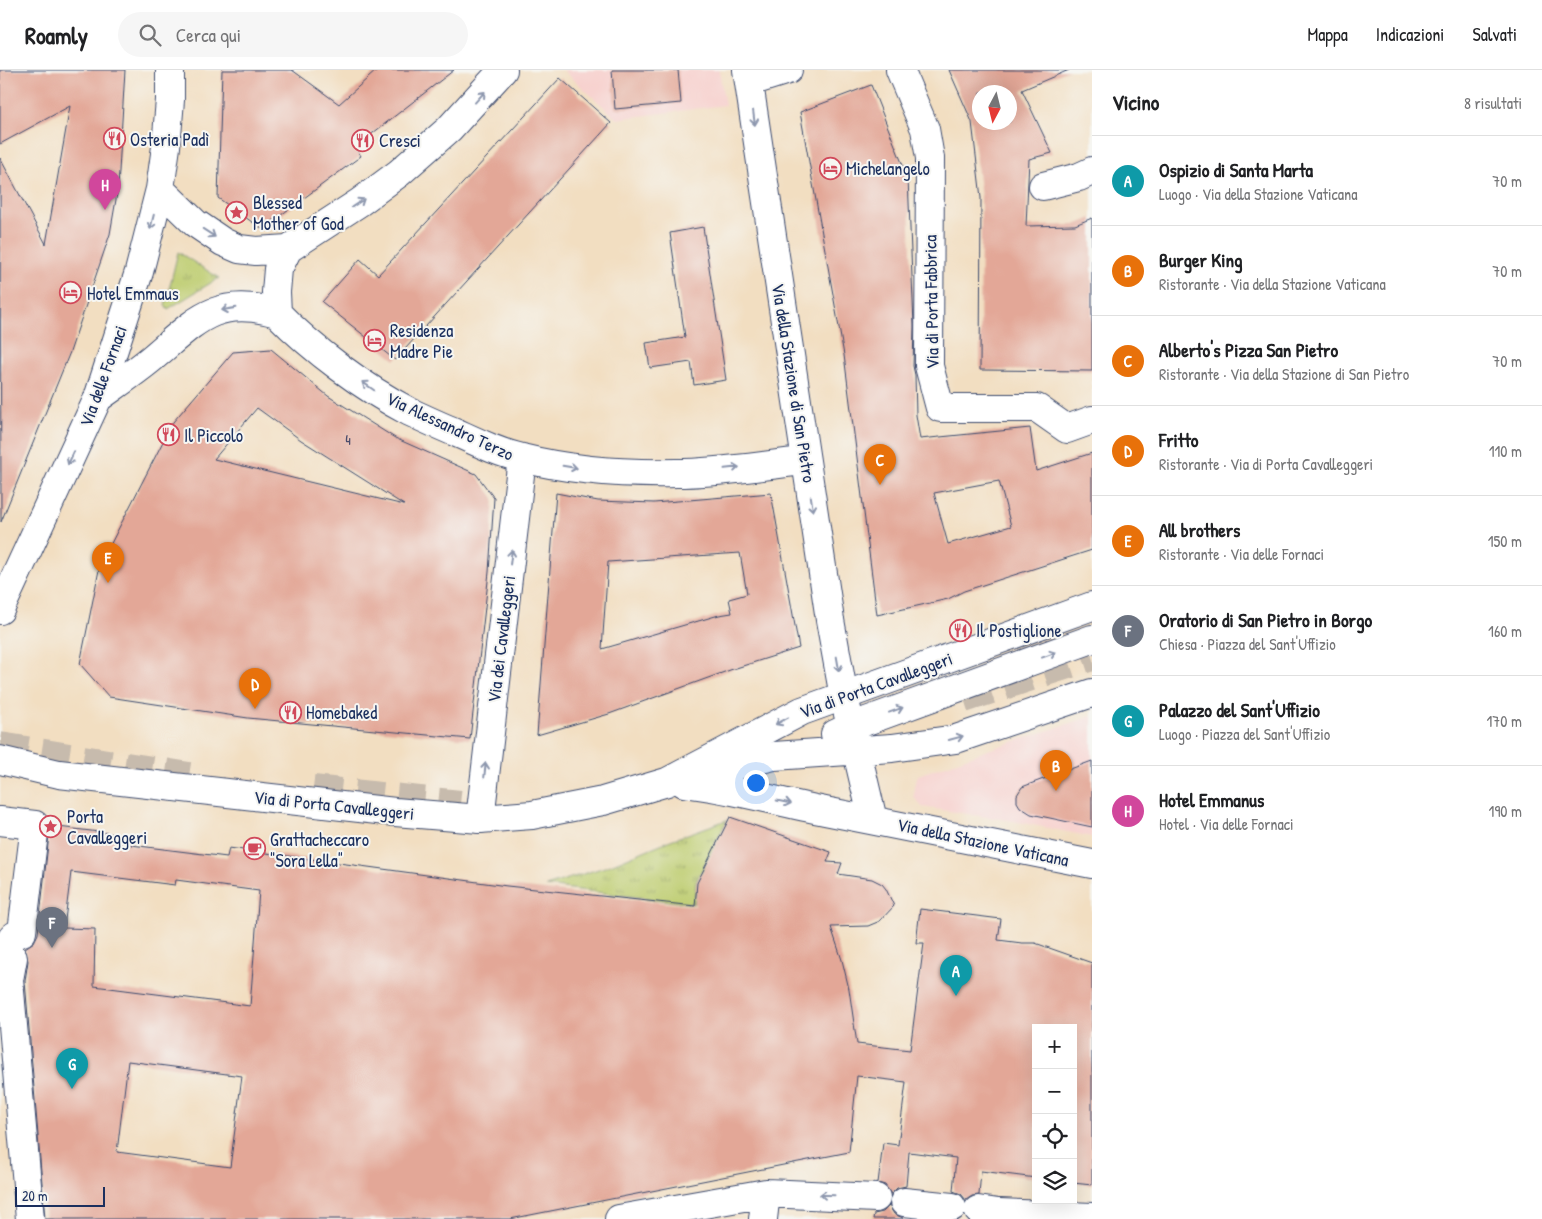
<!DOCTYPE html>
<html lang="it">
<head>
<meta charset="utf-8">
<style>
	:root { --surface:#fff; --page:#f6f6f6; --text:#202124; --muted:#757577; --line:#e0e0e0; --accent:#1a73e8 }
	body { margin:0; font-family:"Patrick Hand",sans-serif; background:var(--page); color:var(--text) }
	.controls { position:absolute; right:15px; bottom:15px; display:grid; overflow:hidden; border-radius:0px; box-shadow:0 5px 20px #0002 }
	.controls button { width:45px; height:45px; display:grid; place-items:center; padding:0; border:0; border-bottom:1px solid var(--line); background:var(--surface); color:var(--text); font:25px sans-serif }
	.compass { position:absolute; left:972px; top:15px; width:45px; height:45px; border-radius:50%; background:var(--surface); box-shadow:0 5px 20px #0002; rotate:187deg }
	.scale { position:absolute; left:15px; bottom:12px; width:90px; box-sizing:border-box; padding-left:5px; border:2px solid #1b2f5e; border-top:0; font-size:14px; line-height:18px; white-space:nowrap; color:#1b2f5e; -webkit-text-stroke:4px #f6f6f2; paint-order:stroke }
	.you { position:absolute; left:755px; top:712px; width:18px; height:18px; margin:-12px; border:4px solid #fff; border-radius:50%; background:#1a73e8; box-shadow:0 0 0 8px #1a73e833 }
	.badge { display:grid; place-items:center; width:32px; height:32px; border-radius:50%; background:var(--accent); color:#fff; font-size:16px; font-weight:700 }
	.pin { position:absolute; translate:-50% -41px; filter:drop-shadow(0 1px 2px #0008) }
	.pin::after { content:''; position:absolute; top:26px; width:18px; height:15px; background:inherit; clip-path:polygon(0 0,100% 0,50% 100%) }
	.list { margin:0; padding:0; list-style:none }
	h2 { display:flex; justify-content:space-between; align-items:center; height:65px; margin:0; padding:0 20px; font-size:21px }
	h2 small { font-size:16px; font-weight:400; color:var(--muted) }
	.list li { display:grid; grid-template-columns:32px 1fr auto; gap:15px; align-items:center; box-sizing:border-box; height:90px; padding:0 20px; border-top:1px solid var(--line) }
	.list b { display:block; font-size:19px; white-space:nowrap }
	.list p { margin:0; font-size:16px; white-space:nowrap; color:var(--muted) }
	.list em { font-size:16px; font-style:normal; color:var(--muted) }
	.icon { flex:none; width:28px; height:28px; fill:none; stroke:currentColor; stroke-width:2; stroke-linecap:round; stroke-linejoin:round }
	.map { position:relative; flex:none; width:1092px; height:1149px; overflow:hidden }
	header { display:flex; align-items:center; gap:30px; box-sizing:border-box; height:70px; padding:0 25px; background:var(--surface); border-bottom:1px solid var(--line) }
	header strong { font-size:24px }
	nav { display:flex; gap:28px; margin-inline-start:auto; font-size:18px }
	.search { width:350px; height:45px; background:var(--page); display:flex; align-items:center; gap:12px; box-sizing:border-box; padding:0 18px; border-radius:28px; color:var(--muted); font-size:19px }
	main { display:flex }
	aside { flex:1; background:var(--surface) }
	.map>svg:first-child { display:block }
</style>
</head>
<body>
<header>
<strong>Roamly</strong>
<div class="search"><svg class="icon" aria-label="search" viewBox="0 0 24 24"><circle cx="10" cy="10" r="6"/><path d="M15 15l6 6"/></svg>Cerca qui</div>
<nav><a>Mappa</a><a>Indicazioni</a><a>Salvati</a></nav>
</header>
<main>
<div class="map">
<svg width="1092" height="1149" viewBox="0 0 1092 1149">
	<defs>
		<pattern id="grass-tufts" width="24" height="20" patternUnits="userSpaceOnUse" patternTransform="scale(1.25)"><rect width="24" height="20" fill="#bdcc6e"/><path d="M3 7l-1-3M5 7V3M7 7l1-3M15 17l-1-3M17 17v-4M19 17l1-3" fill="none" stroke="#99a65e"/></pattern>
	</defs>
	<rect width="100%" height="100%" fill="#f6f6f2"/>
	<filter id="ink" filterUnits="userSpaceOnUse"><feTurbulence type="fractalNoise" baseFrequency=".02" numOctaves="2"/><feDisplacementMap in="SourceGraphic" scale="10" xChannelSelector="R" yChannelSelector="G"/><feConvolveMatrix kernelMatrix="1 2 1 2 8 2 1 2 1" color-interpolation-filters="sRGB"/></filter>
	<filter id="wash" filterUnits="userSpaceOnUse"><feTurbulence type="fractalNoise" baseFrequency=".0096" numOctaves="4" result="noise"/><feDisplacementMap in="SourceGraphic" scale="20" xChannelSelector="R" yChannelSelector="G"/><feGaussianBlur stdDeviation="1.12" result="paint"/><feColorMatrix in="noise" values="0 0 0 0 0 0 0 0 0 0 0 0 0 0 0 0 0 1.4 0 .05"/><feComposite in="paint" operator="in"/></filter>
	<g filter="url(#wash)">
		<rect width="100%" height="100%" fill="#f2dec1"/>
		<path fill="#f7d0cd" d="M563,0H719L725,35L617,49Z
			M1092,646V767L1013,751L922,737L914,727V716L918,705L991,679Z"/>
		<path fill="url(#grass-tufts)" stroke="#6c7e66" d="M178,182L219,208L168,239L165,236Z
			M727,750L696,812L694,834L546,816L608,796L668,771Z"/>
		<g id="blocks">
			<path fill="#e3a797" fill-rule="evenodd" d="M0,0H125L118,118L110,164L70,282L1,452L0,88L46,174L70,36L0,74Z
				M222,0H292L339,34L377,0H454L355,77L361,86L262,159L218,128Z
				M612,0H678L681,33L615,39Z
				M949,0H1069L1022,20L1052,83L1029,89L1026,156L1075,155L1092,148V301L980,300L981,128L972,52ZM980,22H1010V52H980Z
				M560,8L611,53L395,290L322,232L360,189L378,205Z
				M871,15L908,108L914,256L913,296L915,305L916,345L920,369L1030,358L1036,401L1092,383V480L964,521L948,529L877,545L844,285L800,42ZM999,411L1011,456L948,474L934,423Z
				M703,157L726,310L694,315L691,292L650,298L646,273L685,267L670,163Z
				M271,279L328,326L395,368L476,404L494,428L489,502L470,669L248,648L109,627L80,594L100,495L173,352L233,282ZM257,338L301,370L404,435L214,389Z
				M556,423L598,431L654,433L771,423L799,578L730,600L609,644L537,665ZM740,483L747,524L729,529L732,543L719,545L602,579L608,492Z
				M1092,691V757L1031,744L1020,737L1017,732V725L1022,717Z
				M730,747L831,782L827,792L842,793L838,804L872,809L882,814L886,819L894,836L880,851L868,856L831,857L842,890L849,919L857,974L910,980L924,873H916L920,839L1001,849L998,870L1022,873H1035L1092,893V1115L1073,1113V958H1036V1108L981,1101L979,1125L972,1126L966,1130L961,1124L953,1121L956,1088L909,1082L906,1116L897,1118L891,1124L885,1115L878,1113L883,1073L898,1075L906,1012L857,1006L849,1082L510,1149H45L25,911L28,891L25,878L34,872L38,864L50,756L132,766L131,775L227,787L229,778L507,816L695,836L697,813ZM71,802L175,815L176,810L259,821L250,936L94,916L95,859L64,858ZM128,991L242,1006L230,1097L117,1082Z
				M889,1136L894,1144L903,1148V1149H873L874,1144L883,1142Z"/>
		</g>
	</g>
	<g filter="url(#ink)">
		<use href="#blocks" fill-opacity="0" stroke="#3b496d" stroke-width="1"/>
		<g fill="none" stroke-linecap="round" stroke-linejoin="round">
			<path stroke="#c7bbad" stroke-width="28" stroke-dasharray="28 14" stroke-linecap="butt" d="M964,629L1092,587
				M0,676L189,706
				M313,719L460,734"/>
			<defs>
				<path id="minor" d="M747,0L830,550L844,627L873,750
					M900,0L925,59L930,88L929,296L940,338H1037L1067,359L1092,350
					M750,12L788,0
					M1043,116L1079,107L1092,101
					M160,119L195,153L223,172L239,179L256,181L288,179L360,132L399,103L449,59L503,0
					M288,179L278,199L276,222L277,243C313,280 364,318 410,342C425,349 440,356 455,362C477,372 499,383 522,388C573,401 626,404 677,403C720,403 763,395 805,391
					M98,328C116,315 134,303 151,289C194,253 215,224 277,243
					M0,540L98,328L139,202L160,119L166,77L170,30V0
					M835,664L850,657L1092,569
					M688,707L774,686L892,678L956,669L1092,623
					M684,713C732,718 777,732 825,741C914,758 1003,776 1092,794
					M480,749L522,388
					M0,751L35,755L22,862C9,866 5,878 13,888L9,910L30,1149
					M904,1132L952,1137
					M978,1140L998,1143L1092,1147
					M619,1149L766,1123L876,1128
					M763,1149L766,1123"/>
				<path id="major" d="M0,690L59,704L395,742L480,749L532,745L603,731L667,712L802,641L1092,536"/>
			</defs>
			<use href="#minor" stroke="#3b496d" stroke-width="30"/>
			<use href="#major" stroke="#3b496d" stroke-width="30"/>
			<use href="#minor" stroke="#fff" stroke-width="28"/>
			<use href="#major" stroke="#fff" stroke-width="28"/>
		</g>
		<defs><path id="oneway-shaft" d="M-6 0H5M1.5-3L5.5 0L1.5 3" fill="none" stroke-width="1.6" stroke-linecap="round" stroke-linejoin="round" transform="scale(1.25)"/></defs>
		<g stroke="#8d97ae">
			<use href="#oneway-shaft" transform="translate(480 27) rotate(-48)"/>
			<use href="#oneway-shaft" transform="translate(754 48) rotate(83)"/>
			<use href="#oneway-shaft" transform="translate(358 133) rotate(-34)"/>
			<use href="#oneway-shaft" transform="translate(152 152) rotate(104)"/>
			<use href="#oneway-shaft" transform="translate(209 163) rotate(33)"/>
			<use href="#oneway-shaft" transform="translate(229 239) rotate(171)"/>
			<use href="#oneway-shaft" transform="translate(368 316) rotate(-145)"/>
			<use href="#oneway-shaft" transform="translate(71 388) rotate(115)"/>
			<use href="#oneway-shaft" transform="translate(570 397) rotate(9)"/>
			<use href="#oneway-shaft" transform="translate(732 398) rotate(-6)"/>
			<use href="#oneway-shaft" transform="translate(812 434) rotate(81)"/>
			<use href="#oneway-shaft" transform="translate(511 487) rotate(-83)"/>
			<use href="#oneway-shaft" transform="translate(1049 585) rotate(-20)"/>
			<use href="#oneway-shaft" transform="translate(838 594) rotate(80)"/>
			<use href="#oneway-shaft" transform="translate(896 640) rotate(-20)"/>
			<use href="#oneway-shaft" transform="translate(782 651) rotate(152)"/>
			<use href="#oneway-shaft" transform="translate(956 668) rotate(-15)"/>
			<use href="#oneway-shaft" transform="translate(485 700) rotate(-84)"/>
			<use href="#oneway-shaft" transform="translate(784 732) rotate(12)"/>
			<use href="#oneway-shaft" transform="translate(827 1125) rotate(-178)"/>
		</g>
	</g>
	<defs>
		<symbol id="restaurant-ring" viewBox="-11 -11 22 22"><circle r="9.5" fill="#f6f6f2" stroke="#d1495b" stroke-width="1.5"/><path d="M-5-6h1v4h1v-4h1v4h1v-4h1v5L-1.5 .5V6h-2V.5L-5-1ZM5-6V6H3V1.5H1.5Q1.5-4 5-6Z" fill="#d1495b"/></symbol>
		<symbol id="hotel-ring" viewBox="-11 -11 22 22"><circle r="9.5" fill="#f6f6f2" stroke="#d1495b" stroke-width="1.5"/><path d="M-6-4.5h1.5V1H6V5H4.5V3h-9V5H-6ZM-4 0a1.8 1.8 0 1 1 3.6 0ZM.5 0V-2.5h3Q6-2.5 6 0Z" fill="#d1495b"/></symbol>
		<symbol id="sight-ring" viewBox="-11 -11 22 22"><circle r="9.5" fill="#f6f6f2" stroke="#d1495b" stroke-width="1.5"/><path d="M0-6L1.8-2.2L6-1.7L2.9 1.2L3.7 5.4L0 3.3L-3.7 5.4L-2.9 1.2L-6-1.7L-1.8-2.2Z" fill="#d1495b"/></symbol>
		<symbol id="cafe-ring" viewBox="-11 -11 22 22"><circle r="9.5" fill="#f6f6f2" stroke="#d1495b" stroke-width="1.5"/><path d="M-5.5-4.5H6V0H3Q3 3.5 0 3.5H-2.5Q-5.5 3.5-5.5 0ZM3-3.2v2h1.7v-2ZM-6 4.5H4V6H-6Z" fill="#d1495b"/></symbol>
	</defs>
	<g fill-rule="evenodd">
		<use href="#restaurant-ring" x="102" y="56" width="25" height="25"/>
		<use href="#restaurant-ring" x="350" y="58" width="25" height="25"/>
		<use href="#hotel-ring" x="818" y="86" width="25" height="25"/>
		<use href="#sight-ring" x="224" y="130" width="25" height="25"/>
		<use href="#hotel-ring" x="58" y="210" width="25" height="25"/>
		<use href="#hotel-ring" x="362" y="258" width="25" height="25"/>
		<use href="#restaurant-ring" x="156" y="352" width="25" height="25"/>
		<use href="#restaurant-ring" x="948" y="548" width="25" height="25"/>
		<use href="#restaurant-ring" x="278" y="630" width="25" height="25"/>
		<use href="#sight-ring" x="38" y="744" width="25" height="25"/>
		<use href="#cafe-ring" x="242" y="766" width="25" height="25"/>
	</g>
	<g text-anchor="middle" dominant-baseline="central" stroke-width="4" stroke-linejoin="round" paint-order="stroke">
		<g font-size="15" fill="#4d4d6c">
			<text x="348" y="369">4</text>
		</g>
		<g font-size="18" fill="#1b2f5e" stroke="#f6f6f2" text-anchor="start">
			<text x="130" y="69">Osteria Padì</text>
			<text x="379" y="70">Cresci</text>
			<text x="846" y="98">Michelangelo</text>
			<text x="253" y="132">Blessed<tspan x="253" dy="21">Mother of God</tspan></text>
			<text x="87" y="223">Hotel Emmaus</text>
			<text x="390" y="260">Residenza<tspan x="390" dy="21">Madre Pie</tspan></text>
			<text x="184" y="365">Il Piccolo</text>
			<text x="976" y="560">Il Postiglione</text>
			<text x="306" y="642">Homebaked</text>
			<text x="67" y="746">Porta<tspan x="67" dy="21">Cavalleggeri</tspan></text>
			<text x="270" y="769">Grattacheccaro<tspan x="270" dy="21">"Sora Lella"</tspan></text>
		</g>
		<g font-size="18" fill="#1b2f5e" stroke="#f6f6f2">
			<text transform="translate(931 232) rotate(-91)">Via di Porta Fabbrica</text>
			<text transform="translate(103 306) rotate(-70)">Via delle Fornaci</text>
			<text transform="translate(794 313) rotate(81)">Via della Stazione di San Pietro</text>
			<text transform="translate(450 356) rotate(25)">Via Alessandro Terzo</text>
			<text transform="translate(501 569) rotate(-83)">Via dei Cavalleggeri</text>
			<text transform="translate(876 615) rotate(-20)">Via di Porta Cavalleggeri</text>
			<text transform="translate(334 735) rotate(6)">Via di Porta Cavalleggeri</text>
			<text transform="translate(983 772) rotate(12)">Via della Stazione Vaticana</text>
		</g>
	</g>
</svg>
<div class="controls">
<button>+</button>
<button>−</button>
<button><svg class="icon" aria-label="locate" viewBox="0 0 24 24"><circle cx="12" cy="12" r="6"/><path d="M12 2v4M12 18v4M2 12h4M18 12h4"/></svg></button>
<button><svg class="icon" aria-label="layers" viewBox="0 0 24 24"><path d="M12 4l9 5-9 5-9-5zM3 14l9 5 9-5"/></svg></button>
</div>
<svg class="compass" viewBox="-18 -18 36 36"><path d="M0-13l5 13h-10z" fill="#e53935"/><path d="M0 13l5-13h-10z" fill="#757577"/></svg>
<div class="scale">20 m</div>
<div class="you"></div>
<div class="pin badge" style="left:956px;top:926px;background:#0f9aa8">A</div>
<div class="pin badge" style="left:1056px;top:721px;background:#e8710a">B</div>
<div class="pin badge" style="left:880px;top:415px;background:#e8710a">C</div>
<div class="pin badge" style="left:255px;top:639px;background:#e8710a">D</div>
<div class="pin badge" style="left:108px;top:513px;background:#e8710a">E</div>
<div class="pin badge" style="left:52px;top:878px;background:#6b7280">F</div>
<div class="pin badge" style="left:72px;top:1019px;background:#0f9aa8">G</div>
<div class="pin badge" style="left:105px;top:140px;background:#d1479c">H</div>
</div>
<aside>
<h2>Vicino<small>8 risultati</small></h2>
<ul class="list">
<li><span class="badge" style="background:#0f9aa8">A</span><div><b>Ospizio di Santa Marta</b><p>Luogo · Via della Stazione Vaticana</p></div><em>70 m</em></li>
<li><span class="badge" style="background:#e8710a">B</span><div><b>Burger King</b><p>Ristorante · Via della Stazione Vaticana</p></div><em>70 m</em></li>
<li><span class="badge" style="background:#e8710a">C</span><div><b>Alberto's Pizza San Pietro</b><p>Ristorante · Via della Stazione di San Pietro</p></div><em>70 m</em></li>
<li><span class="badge" style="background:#e8710a">D</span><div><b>Fritto</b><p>Ristorante · Via di Porta Cavalleggeri</p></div><em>110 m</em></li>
<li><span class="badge" style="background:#e8710a">E</span><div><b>All brothers</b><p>Ristorante · Via delle Fornaci</p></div><em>150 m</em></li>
<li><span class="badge" style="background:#6b7280">F</span><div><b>Oratorio di San Pietro in Borgo</b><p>Chiesa · Piazza del Sant'Uffizio</p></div><em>160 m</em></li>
<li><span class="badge" style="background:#0f9aa8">G</span><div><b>Palazzo del Sant'Uffizio</b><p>Luogo · Piazza del Sant'Uffizio</p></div><em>170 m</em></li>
<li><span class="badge" style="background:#d1479c">H</span><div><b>Hotel Emmanus</b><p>Hotel · Via delle Fornaci</p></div><em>190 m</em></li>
</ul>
</aside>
</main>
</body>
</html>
